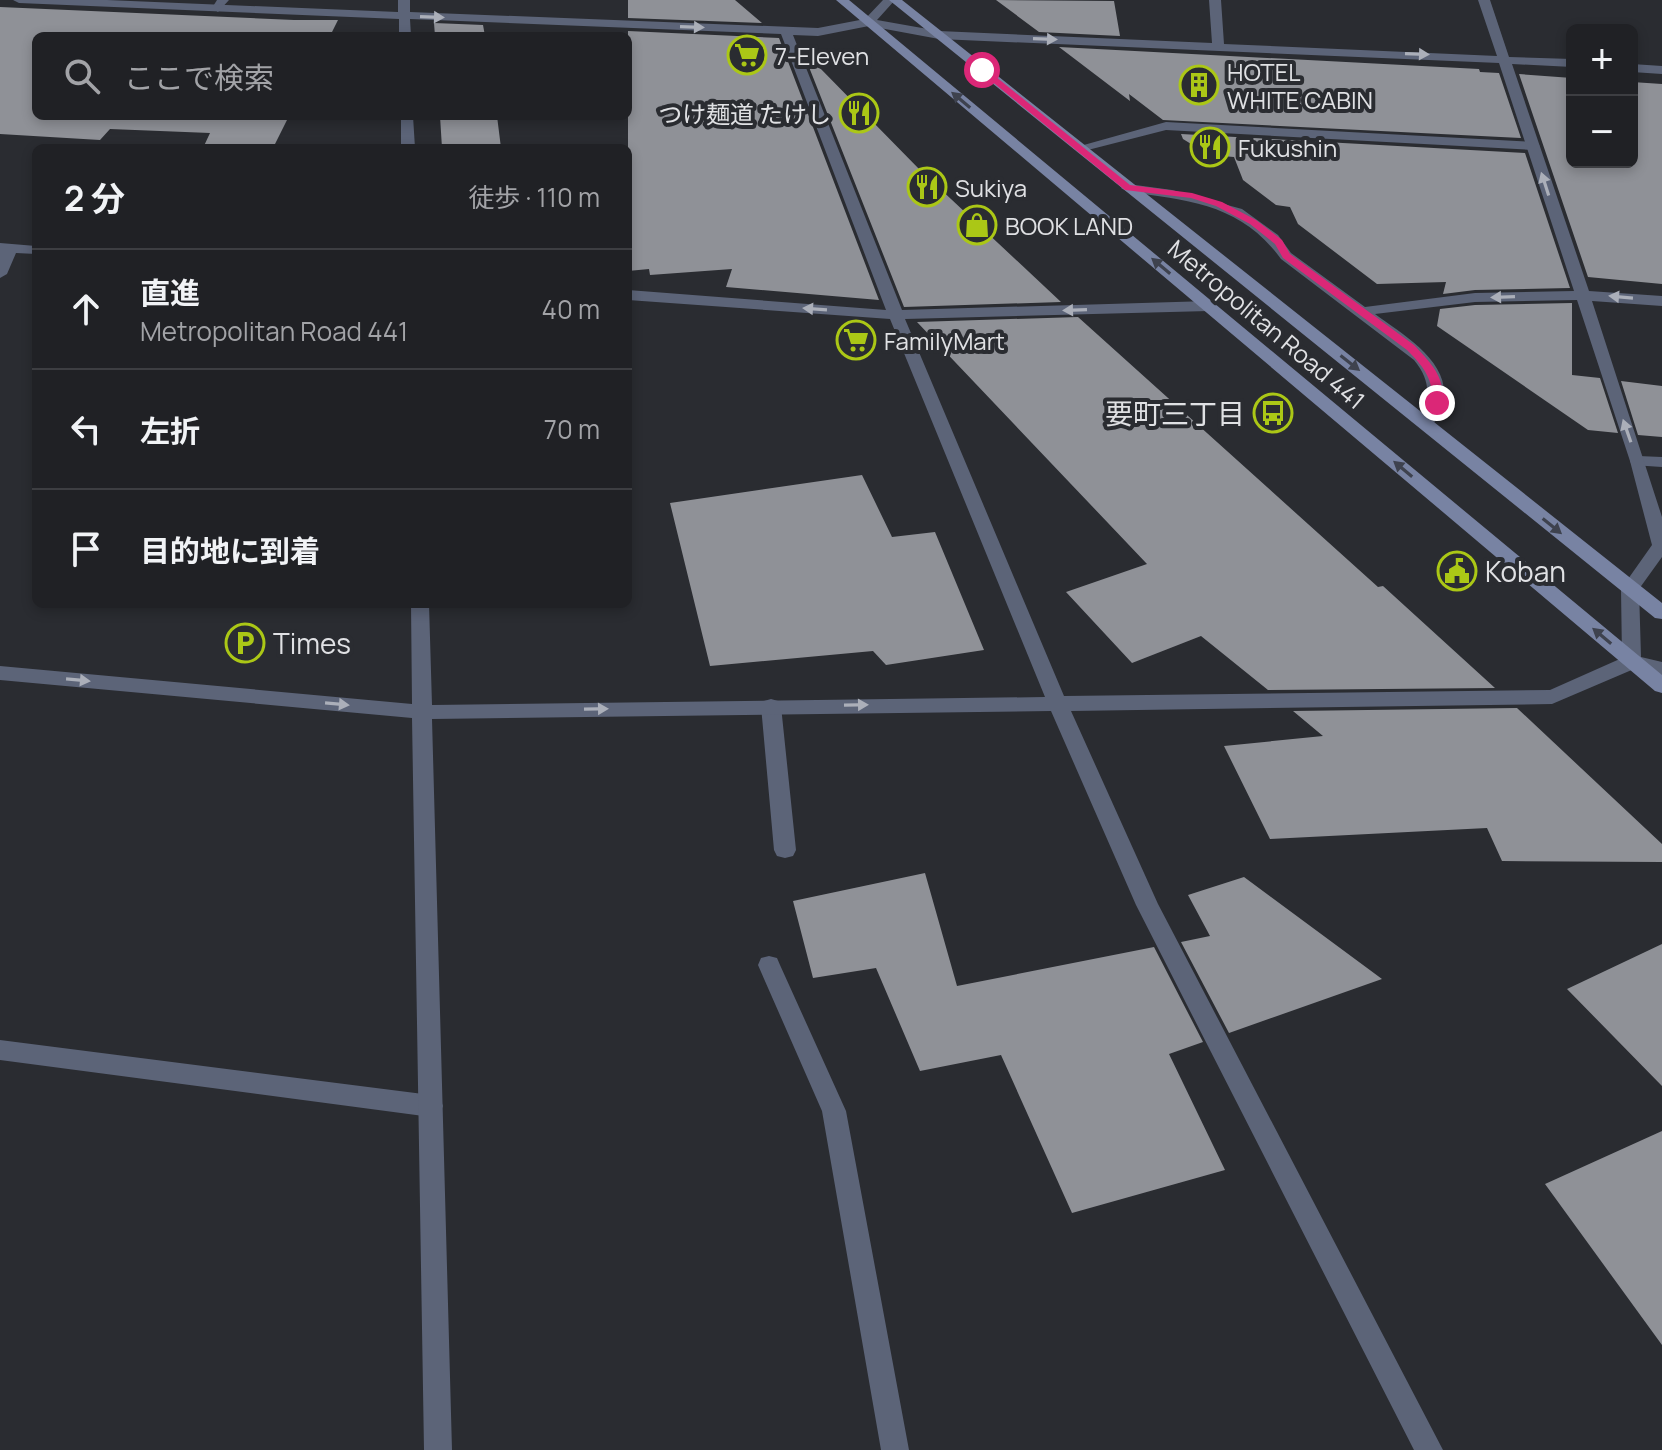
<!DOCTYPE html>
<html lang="ja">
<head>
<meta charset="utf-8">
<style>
	:root { --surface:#202125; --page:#2d2e32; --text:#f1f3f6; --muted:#a2a3a7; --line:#3d3e42 }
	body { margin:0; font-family:Manrope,"Noto Sans JP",sans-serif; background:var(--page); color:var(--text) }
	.controls { position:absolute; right:24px; top:24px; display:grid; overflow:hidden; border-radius:12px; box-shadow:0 4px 12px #0003 }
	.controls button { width:72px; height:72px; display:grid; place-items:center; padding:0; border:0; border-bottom:2px solid var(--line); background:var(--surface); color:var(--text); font:40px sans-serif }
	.stop { position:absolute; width:24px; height:24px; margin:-18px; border:6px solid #db2777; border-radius:50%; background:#fff }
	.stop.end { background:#db2777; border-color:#fff; box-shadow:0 2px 8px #0008 }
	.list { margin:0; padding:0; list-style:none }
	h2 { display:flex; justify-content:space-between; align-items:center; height:104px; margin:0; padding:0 32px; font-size:34px }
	h2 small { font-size:26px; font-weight:400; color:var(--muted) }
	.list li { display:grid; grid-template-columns:52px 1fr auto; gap:24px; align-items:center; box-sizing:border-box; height:120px; padding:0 32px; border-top:2px solid var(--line) }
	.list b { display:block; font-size:30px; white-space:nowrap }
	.list p { margin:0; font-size:26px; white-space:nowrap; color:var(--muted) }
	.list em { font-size:26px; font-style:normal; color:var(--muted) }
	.icon { flex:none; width:44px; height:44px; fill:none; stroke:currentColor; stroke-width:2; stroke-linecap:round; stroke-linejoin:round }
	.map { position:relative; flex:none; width:1662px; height:1450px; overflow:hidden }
	.search { position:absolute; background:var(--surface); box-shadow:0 4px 12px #0003; left:32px; top:32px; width:600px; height:88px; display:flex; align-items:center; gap:20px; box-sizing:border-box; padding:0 28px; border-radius:12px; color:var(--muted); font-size:30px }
	.panel { position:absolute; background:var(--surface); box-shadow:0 4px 12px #0003; left:32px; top:144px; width:600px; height:464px; border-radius:12px }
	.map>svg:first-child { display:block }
</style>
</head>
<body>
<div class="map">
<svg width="1662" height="1450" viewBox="0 0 1662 1450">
	<rect width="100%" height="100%" fill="#2a2c31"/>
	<path fill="#8f9197" d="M628,0H735L762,23L628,18Z
		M996,0L1114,1L1120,36L1039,32Z
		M0,7L294,20H338L330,36H36V116H289L273,148H203L210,133L110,129L100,140L0,134Z
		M434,23L483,25L485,36H435Z
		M628,31L779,38L879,300L726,287L732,269L650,275L649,269L628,271Z
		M1059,47L1479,69L1480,72L1499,73L1521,138L1163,120L1129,94L1130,101Z
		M807,62L812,66L817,65L920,170L1061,302L904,307Z
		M1519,74L1572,78V162H1632V82L1662,84V284L1588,277Z
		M440,116H497L501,148H442Z
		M1181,134L1525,153L1570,288L1475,290L1443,294L1446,282L1377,284L1298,224L1290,207L1276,205L1243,180L1234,157L1209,155L1183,139Z
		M1572,303V375L1600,378L1618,433L1588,430L1437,326L1440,309L1475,305Z
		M1078,317L1378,587L1383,586L1495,688L1268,690L1201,636L1132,663L1066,592L1147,564L917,322Z
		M1621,381L1662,386V437L1638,435Z
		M862,475L892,537L935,532L984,650L886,665L873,651L710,666L670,503Z
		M1517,708L1662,844V862L1502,861L1487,828L1270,839L1224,746L1323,736L1293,711Z
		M925,873L957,986L1154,947L1203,1042L1169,1054L1225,1170L1072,1213L1001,1055L920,1071L876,968L813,978L793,901Z
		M1244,877L1382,979L1229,1033L1181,942L1210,936L1188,895Z
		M1662,944V1086L1567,989Z
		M1662,1131V1345L1545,1184Z"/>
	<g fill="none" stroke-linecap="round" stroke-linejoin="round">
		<path fill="#5c6478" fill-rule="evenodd" d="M217,0H229L218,12L212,8Z
			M1166,122L1533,142L1540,146L1533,150L1166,130L1080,152L1073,148Z
			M1638,456L1662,457V467L1632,465L1630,461Z
			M771,699L778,701L781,706L796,850L793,856L785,858L777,856L774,850L761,706L764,701Z
			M769,956L777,958L780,965L846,1111L909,1450H881L822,1111L758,965L761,958Z
			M0,1040L431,1095L440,1098L443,1106L440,1114L431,1117L0,1060Z"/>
		<path fill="#5c6478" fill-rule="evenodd" d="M13,0H107L398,12V0H410V12L818,28L865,19L883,0H895L877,20L939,31L1212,43L1209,0H1221L1224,44L1497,56L1478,0H1490L1509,57L1572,59V67L1512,64L1589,291L1662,296V306L1592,301L1662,517V557L1639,589L1641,657L1662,662V676L1634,669L1552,704L1071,711L1158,904L1443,1450H1414L1136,905L1051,711L432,719L452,1450H424L412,718L0,680V666L412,704L411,604H429L432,705L1045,697L890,319L628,300V290L886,310L781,34L410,19L411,36H399V19L19,3ZM869,26L939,39L1499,63L1574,291L1475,293L1365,307L1291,253L1278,235L1242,209L1172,190L1128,184L1121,188L1128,192C1190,200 1242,205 1281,259L1414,360C1432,382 1430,399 1418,423L1426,428C1435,426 1437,418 1441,410C1458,366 1405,336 1375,314L1475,302L1577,300L1630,461L1652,545L1621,589L1622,658L1550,690L1064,696L905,319L1209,311L1217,306L1209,301L902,310L793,35L818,36Z
			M1632,64L1662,66V74L1632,72Z
			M401,116H413L415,148H401Z
			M0,243L36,246V254L16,253L7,274L0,278Z"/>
		<path fill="#7883a3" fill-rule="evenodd" d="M836,0H849L1662,675V693L1655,691Z
			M889,0H902L1662,603V619L1655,618Z"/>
	</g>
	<defs><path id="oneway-solid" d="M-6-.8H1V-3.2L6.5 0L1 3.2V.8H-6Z" transform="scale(2)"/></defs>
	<g fill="#abafb9">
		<use href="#oneway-solid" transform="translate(432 17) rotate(2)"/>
		<use href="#oneway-solid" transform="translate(692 27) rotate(2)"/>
		<use href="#oneway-solid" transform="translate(1045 39) rotate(2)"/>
		<use href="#oneway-solid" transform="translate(1417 54) rotate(2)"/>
		<use href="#oneway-solid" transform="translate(1545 184) rotate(-108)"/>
		<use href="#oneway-solid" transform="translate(1503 297) rotate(178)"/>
		<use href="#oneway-solid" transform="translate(1621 297) rotate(-175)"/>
		<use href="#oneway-solid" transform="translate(815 309) rotate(-176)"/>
		<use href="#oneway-solid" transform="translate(1075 310) rotate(178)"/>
		<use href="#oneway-solid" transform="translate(1627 431) rotate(-109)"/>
		<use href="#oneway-solid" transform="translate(78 680) rotate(5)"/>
		<use href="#oneway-solid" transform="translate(337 704) rotate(5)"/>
		<use href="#oneway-solid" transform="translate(856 705) rotate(-1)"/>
		<use href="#oneway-solid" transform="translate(596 709) rotate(-1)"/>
	</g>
	<g fill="#3e424e">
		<use href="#oneway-solid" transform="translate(961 100) rotate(-140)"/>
		<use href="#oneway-solid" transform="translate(1161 266) rotate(-140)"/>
		<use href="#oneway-solid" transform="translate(1350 363) rotate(38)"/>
		<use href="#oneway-solid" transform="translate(1403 469) rotate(-140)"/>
		<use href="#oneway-solid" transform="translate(1552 526) rotate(39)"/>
		<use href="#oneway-solid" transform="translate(1602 636) rotate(-140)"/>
	</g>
	<path fill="#db2777" d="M979,68H985L1130,185L1192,193L1222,202L1256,220L1282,240L1290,254L1414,345C1431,363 1448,380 1441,405L1432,403C1434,379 1423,366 1407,350L1283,258L1275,244L1250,224L1216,206L1191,198L1125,190L979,71Z"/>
	<defs>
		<symbol id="supermarket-ring" viewBox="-11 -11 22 22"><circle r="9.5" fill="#2a2c31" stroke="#abc716" stroke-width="1.5"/><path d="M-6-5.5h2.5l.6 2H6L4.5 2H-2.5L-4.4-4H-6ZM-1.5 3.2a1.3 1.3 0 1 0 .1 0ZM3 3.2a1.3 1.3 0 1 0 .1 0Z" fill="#abc716"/></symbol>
		<symbol id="building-ring" viewBox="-11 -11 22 22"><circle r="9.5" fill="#2a2c31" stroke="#abc716" stroke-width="1.5"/><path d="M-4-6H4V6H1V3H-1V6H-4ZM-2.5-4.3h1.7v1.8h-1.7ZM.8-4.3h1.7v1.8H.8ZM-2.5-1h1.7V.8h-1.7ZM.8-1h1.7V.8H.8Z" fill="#abc716"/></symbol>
		<symbol id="restaurant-ring" viewBox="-11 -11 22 22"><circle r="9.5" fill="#2a2c31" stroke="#abc716" stroke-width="1.5"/><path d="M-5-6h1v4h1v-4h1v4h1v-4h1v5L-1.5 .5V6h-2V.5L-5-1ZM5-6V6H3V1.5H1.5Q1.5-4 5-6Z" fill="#abc716"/></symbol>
		<symbol id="shop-ring" viewBox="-11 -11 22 22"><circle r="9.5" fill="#2a2c31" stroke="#abc716" stroke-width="1.5"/><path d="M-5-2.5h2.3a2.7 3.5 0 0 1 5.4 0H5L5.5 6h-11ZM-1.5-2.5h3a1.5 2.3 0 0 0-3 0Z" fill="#abc716"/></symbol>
		<symbol id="bus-ring" viewBox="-11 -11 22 22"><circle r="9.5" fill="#2a2c31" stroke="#abc716" stroke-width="1.5"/><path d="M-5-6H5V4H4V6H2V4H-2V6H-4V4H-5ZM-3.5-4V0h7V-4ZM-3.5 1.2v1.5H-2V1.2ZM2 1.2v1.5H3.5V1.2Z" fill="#abc716"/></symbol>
		<symbol id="civic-ring" viewBox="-11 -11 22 22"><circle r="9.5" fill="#2a2c31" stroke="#abc716" stroke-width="1.5"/><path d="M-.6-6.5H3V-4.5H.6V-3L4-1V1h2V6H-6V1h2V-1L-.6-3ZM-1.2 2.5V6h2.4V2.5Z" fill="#abc716"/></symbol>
		<symbol id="parking-ring" viewBox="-11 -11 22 22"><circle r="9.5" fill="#2a2c31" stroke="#abc716" stroke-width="1.5"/><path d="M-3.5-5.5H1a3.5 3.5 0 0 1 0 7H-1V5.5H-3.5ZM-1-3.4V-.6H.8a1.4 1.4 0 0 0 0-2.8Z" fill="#abc716"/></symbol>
	</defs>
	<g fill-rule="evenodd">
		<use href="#supermarket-ring" x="725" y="33" width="44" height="44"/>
		<use href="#building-ring" x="1177" y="63" width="44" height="44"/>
		<use href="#restaurant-ring" x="837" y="91" width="44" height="44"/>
		<use href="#restaurant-ring" x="1188" y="125" width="44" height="44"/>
		<use href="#restaurant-ring" x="905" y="165" width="44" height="44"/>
		<use href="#shop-ring" x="955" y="203" width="44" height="44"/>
		<use href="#supermarket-ring" x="834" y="318" width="44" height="44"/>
		<use href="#bus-ring" x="1251" y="391" width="44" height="44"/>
		<use href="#civic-ring" x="1435" y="549" width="44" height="44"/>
		<use href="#parking-ring" x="223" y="621" width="44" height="44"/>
	</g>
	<g text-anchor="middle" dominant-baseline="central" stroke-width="8" stroke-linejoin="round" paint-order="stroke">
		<g font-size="24" fill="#e0e1e4" stroke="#2a2c31" text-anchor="start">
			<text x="775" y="55">7-Eleven</text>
			<text x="1227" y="71">HOTEL<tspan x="1227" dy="28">WHITE CABIN</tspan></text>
			<text x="831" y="113" text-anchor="end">つけ麺道 たけし</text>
			<text x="1238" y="147">Fukushin</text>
			<text x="955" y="187">Sukiya</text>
			<text x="1005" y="225">BOOK LAND</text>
			<text x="884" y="340">FamilyMart</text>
		</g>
		<g font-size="24" fill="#e0e1e4" stroke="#2a2c31">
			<text transform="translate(1267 324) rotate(40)">Metropolitan Road 441</text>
		</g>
		<g font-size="28" fill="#e0e1e4" stroke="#2a2c31" text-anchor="start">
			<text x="1245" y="413" text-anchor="end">要町三丁目</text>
			<text x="1485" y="571">Koban</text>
			<text x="273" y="643">Times</text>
		</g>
	</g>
</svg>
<div class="controls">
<button>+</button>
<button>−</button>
</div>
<div class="stop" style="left:982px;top:70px"></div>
<div class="stop end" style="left:1437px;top:403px"></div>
<div class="search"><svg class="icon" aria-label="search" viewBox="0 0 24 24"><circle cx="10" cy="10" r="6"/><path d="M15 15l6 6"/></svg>ここで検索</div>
<section class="panel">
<h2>2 分<small>徒歩 · 110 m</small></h2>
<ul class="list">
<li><svg class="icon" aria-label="ahead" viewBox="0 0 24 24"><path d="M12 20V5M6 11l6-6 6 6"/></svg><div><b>直進</b><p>Metropolitan Road 441</p></div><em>40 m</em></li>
<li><svg class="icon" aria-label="left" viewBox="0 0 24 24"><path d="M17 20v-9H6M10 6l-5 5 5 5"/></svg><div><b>左折</b></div><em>70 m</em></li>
<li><svg class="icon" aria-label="arrive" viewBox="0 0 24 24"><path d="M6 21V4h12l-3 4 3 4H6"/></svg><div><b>目的地に到着</b></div></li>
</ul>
</section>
</div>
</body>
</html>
